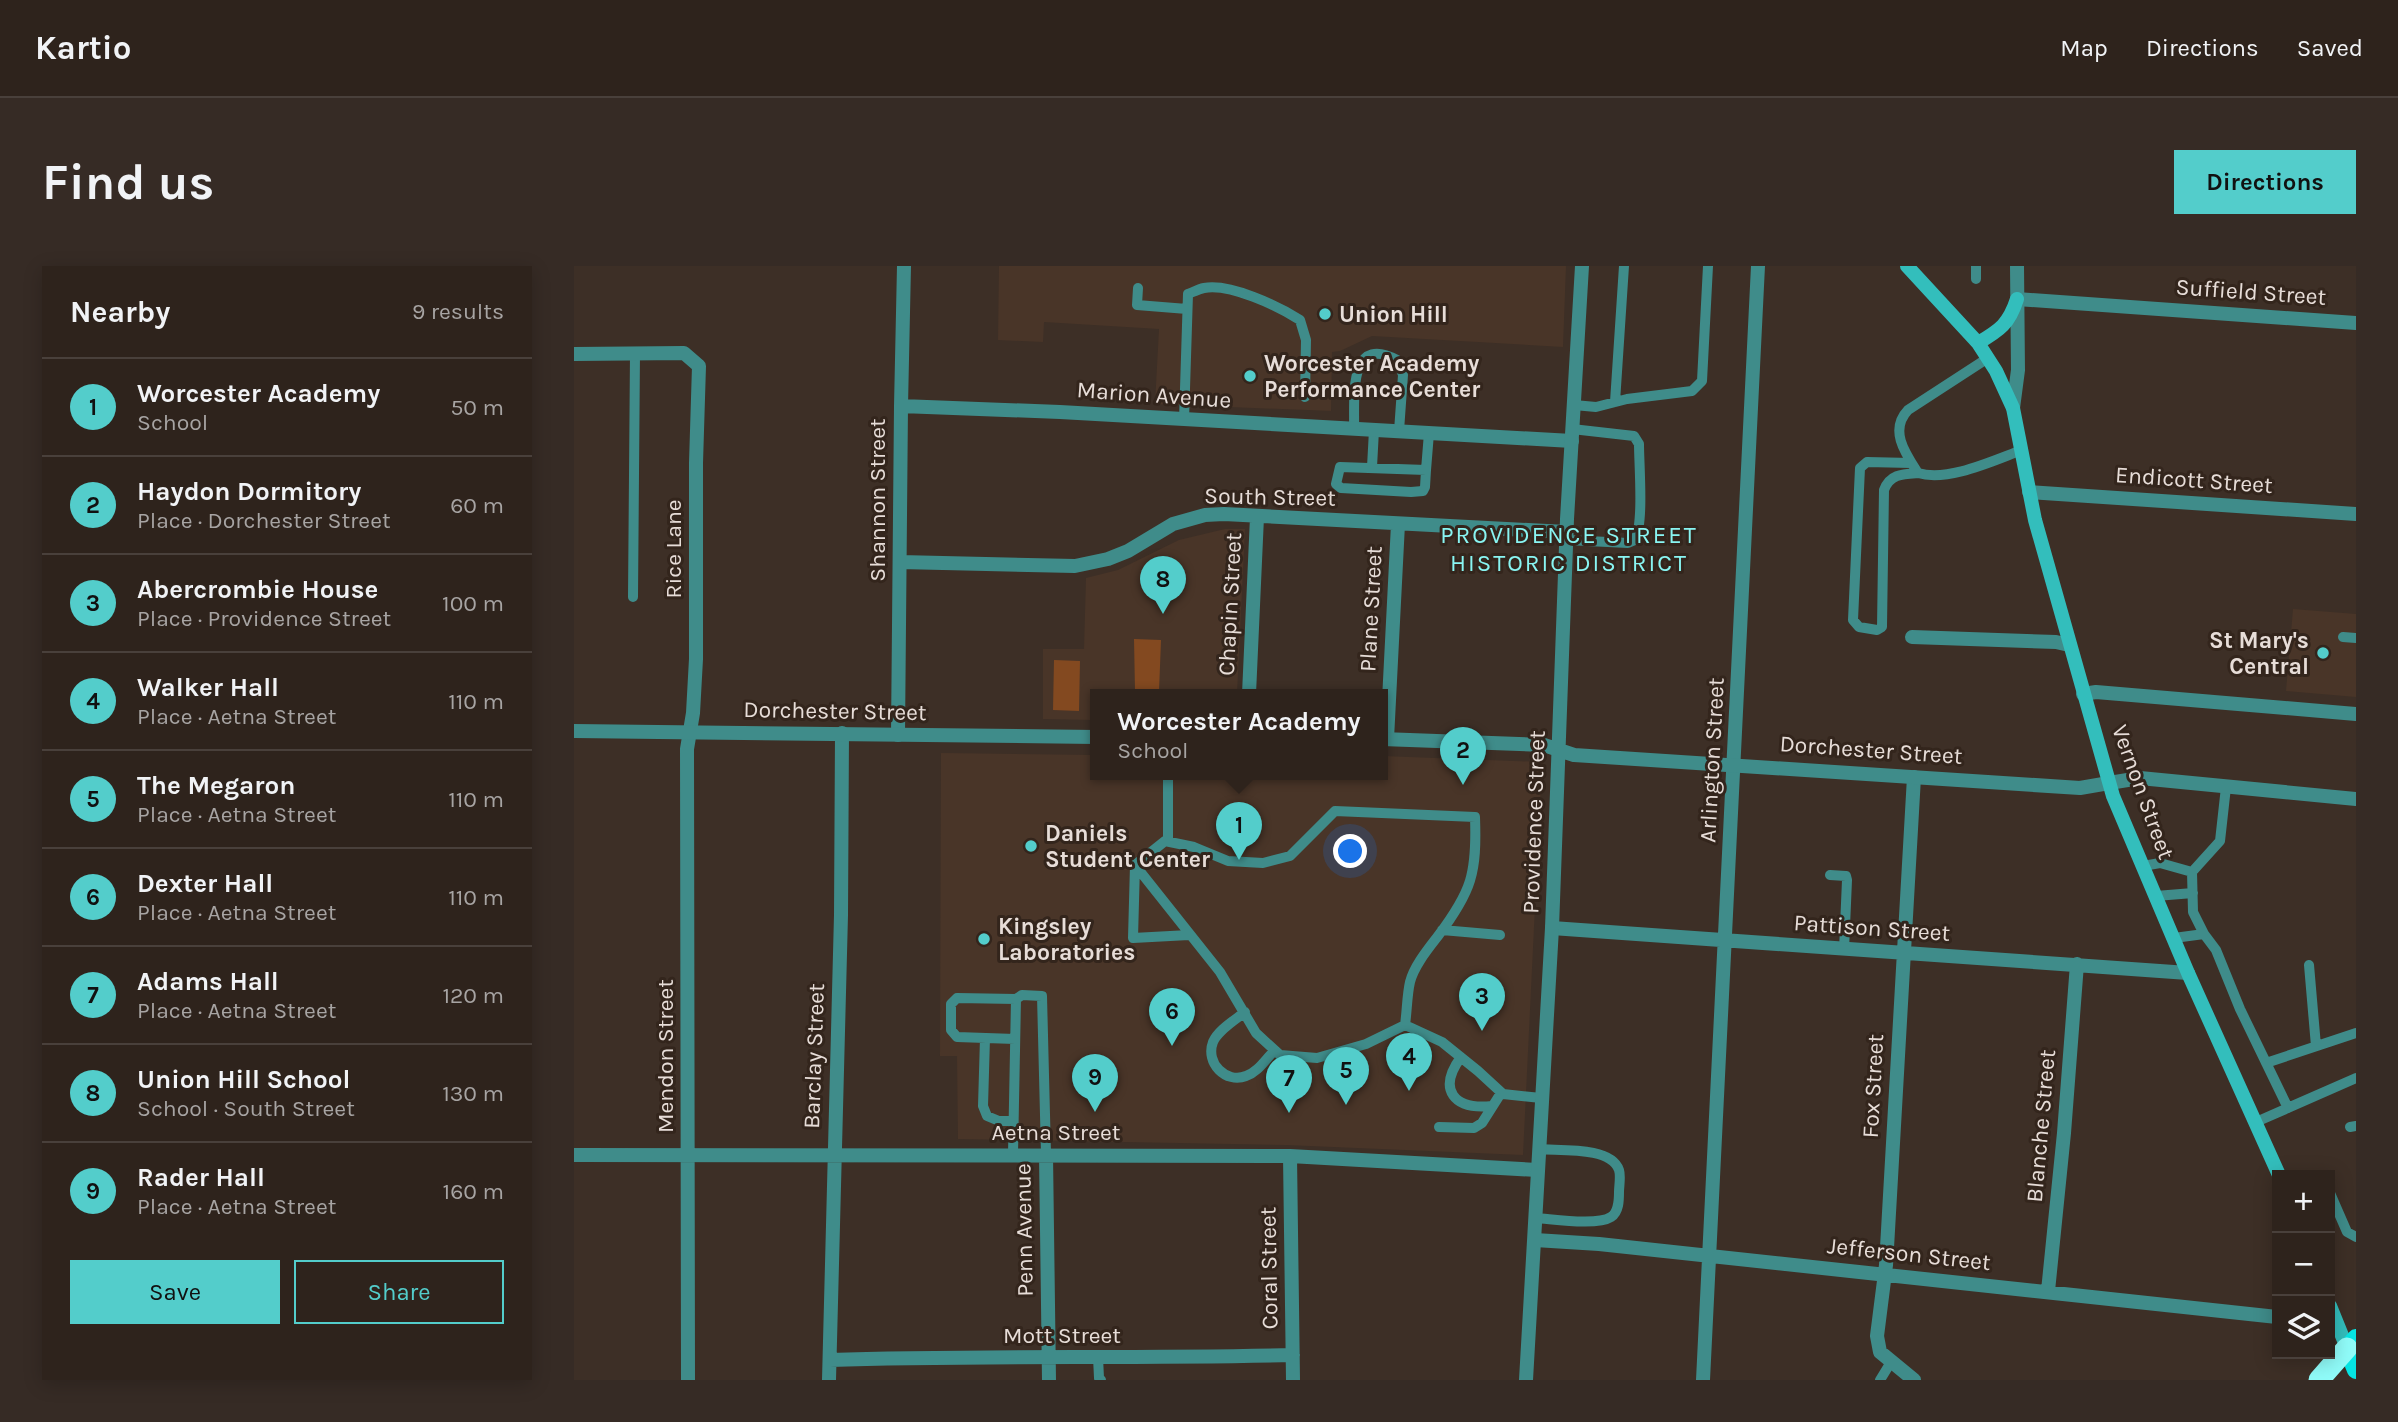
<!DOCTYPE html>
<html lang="en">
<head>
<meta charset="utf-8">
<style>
	:root { --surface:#2e231c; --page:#362b25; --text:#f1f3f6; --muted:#a7a4a3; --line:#49403b; --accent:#53cdcb }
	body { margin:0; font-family:Karla,sans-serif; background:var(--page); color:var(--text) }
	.controls { position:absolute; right:21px; bottom:21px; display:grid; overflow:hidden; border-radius:0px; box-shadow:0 4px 18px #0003 }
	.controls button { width:63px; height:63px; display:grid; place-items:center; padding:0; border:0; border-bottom:2px solid var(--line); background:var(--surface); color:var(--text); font:35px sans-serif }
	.you { position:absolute; left:777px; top:586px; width:24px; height:24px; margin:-18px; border:5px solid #fff; border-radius:50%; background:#1a73e8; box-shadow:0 0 0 10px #1a73e833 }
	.badge { display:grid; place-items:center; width:46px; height:46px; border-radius:50%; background:var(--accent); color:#111; font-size:23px; font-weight:700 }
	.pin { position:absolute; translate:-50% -58px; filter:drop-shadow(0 2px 4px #0008) }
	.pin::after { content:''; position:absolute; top:37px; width:24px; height:21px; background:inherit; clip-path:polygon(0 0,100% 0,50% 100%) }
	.popup { position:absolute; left:516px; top:423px; width:298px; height:91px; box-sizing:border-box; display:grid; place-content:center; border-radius:0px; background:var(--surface); filter:drop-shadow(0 2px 5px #0005); font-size:23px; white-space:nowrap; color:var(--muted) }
	.popup b { font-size:26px; color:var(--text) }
	.popup::after { content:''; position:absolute; left:50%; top:100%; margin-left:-14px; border:14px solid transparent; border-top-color:var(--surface) }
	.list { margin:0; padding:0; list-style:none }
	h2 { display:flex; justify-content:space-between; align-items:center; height:91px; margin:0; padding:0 28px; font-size:30px }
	h2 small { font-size:23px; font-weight:400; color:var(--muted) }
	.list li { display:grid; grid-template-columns:46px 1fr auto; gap:21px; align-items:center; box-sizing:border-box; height:98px; padding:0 28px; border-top:2px solid var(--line) }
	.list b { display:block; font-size:26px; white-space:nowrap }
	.list p { margin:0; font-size:23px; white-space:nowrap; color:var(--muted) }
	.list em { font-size:23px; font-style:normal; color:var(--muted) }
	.actions { display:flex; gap:14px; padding:21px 28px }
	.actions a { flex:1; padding:16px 0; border:2px solid var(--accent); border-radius:0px; text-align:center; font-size:24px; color:var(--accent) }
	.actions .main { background:var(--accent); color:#111 }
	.icon { flex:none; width:38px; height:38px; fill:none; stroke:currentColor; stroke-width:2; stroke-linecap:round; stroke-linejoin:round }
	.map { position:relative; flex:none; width:1782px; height:1114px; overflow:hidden; border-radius:0px }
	header { display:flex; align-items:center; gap:42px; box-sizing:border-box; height:98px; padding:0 35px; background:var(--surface); border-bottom:2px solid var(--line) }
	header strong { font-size:33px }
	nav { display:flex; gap:38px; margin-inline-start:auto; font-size:24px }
	.intro { display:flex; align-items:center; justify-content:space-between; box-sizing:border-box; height:168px; padding:0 42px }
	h1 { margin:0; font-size:49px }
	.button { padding:18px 32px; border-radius:0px; background:var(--accent); color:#111; font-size:24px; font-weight:700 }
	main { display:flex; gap:42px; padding:0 42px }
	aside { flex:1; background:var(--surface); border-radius:0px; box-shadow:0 4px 18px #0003 }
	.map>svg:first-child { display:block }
</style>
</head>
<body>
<header>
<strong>Kartio</strong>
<nav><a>Map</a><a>Directions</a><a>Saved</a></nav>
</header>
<div class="intro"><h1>Find us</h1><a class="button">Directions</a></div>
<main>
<aside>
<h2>Nearby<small>9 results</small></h2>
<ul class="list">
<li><span class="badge">1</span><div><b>Worcester Academy</b><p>School</p></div><em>50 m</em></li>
<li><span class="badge">2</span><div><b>Haydon Dormitory</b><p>Place · Dorchester Street</p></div><em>60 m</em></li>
<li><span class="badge">3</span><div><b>Abercrombie House</b><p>Place · Providence Street</p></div><em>100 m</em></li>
<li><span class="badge">4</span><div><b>Walker Hall</b><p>Place · Aetna Street</p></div><em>110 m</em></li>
<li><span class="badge">5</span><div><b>The Megaron</b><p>Place · Aetna Street</p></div><em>110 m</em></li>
<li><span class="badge">6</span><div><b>Dexter Hall</b><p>Place · Aetna Street</p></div><em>110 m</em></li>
<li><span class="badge">7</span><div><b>Adams Hall</b><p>Place · Aetna Street</p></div><em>120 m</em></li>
<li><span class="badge">8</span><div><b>Union Hill School</b><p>School · South Street</p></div><em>130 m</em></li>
<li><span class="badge">9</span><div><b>Rader Hall</b><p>Place · Aetna Street</p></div><em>160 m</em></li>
</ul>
<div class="actions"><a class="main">Save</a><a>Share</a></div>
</aside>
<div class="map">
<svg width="1782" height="1114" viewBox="0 0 1782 1114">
	<rect width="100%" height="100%" fill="#3d2f26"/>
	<path fill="#493528" d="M425,0H992L989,81L798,70L766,85L758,86L757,145L581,138L585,63L470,56L469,76L424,74Z
		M651,263H671L663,428H522L521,454L469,453V383H510L512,312L544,304L605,274Z
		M1719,343L1782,348V431L1712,425Z
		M367,487L521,489L522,508H808L809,490L968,496L949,889L712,879L384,873L383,790H366Z"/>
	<path fill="#834920" d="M560,373L587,374L585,426L561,425Z
		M480,394L506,395L505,445L479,444Z"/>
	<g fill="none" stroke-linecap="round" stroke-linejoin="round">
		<path stroke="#3f8c8a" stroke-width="10" d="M1402,0V13
			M564,22L563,39L613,43
			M1414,92L1334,144C1315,164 1331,187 1344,207C1374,216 1418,195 1448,184
			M1041,136L1050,0
			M1000,139L1022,141L1053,133L1118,125L1128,115L1134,0
			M610,154L614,28C619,26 625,23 630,22C656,17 704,40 726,54L732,74L731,131
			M780,163C781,134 773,67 823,94L829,109L825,165
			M1337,197L1293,196L1286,202L1279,354L1285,361L1303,364L1308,361L1310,224C1316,208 1329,208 1344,207
			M766,201L852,204L851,221L849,225L837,226L767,222L762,218Z
			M798,201L800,164
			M852,204L855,167
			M993,274L1054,277L1061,274C1070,257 1065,200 1065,178L1060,170L998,163
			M59,331L61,87
			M1769,371L1782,372
			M594,508V574
			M561,599L559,672L615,669
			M1569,600L1586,597L1618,606L1619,646L1630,668
			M1618,606L1646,575L1652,521
			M1256,609L1272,610L1273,614L1270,684
			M1582,630L1619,627
			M868,664L926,669
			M1600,672L1630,668L1642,684L1666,743L1714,842
			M1735,699L1742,780
			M671,746C661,754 644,764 639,776C631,797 652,818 672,810C684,806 691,794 700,785
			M831,759L792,778L743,792L706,789L682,767L646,706L561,599L591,575L620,581L654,595L689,597L716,590L761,545L901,551C903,607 898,625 864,670C854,683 840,700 836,716C833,729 833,745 831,759L868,776L904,805L929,828L967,832
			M411,772L409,840L413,850L425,855H439
			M441,773L383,771L377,764V738L383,732L442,733
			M887,791C863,824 880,844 918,840
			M1692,797L1782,767
			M1682,856L1782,812
			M865,861L900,862L908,857L927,827
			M1776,861L1782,860
			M439,888L442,733L448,729L468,730L472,888
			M1756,927L1773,966L1782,971
			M962,952C979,953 1023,960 1037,951C1045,946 1045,934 1045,926C1045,920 1047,910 1045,904C1037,880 985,885 965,883
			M524,1091L525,1112L527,1114
			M1306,1114L1317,1096"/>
		<path stroke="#3f8c8a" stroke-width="14" d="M1443,33L1782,57
			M0,88L110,87L125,100L122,197V393L119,447L113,483L114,1114
			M327,140L486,146L998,175
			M1455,226L1782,248
			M326,296L501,300L534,293L554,285L599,258L631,249L650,248L992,266
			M1338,371L1482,376L1495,379
			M675,428L683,251
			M1509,428L1522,426L1782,448
			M324,469L327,140L330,0
			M813,473L824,258
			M1340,511L1312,999L1303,1070L1306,1086L1340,1114
			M1535,517L1566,512L1782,533
			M978,662L1614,707
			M472,888L475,1114
			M0,889L716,890L963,904
			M716,890L719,1114
			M961,974L1025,978L1703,1051
			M1474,1025L1490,867L1503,698
			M256,1094C410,1089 565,1093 719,1089
			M255,1114L267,649L268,467
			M1129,1114L1184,0"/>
		<path stroke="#3f8c8a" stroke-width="14" d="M1439,142L1444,104L1443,0
			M0,465L522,471
			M808,473L970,479L1000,489L1506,522L1535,517
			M952,1114L978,662L993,253L1008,0"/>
		<path stroke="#33bebc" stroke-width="14" d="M1333,0L1404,77L1422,105L1439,142L1461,254L1539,530L1614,707L1705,909
			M1404,77C1426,64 1435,58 1443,33
			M1756,1040L1773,1082"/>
		<path stroke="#05e5e3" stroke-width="18" d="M1782,1072L1773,1082L1782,1104"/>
		<path stroke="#90fcf9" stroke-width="21" d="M1745,1114L1773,1082"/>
	</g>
	<g fill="#53cdcb" stroke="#33251c" stroke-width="2.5">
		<circle cx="751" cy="48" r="7"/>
		<circle cx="676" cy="110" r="7"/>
		<circle cx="1749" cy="387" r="7"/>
		<circle cx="457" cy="580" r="7"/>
		<circle cx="410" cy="673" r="7"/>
	</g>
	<g text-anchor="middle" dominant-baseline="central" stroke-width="6" stroke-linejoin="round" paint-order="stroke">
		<g font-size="23" fill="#e7ddd8" stroke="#33251c">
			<text transform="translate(1677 26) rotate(4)">Suffield Street</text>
			<text transform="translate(580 129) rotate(4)">Marion Avenue</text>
			<text transform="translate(1620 214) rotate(4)">Endicott Street</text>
			<text transform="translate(696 231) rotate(1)">South Street</text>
			<text transform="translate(303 234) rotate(-90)">Shannon Street</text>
			<text transform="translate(99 283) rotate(-90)">Rice Lane</text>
			<text transform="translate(656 338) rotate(-87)">Chapin Street</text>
			<text transform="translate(797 343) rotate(-87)">Plane Street</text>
			<text transform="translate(261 445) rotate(1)">Dorchester Street</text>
			<text transform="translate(1297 484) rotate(4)">Dorchester Street</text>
			<text transform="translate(1138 494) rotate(-87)">Arlington Street</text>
			<text transform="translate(1569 526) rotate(70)">Vernon Street</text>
			<text transform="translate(960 556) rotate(-88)">Providence Street</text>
			<text transform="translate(1298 662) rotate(4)">Pattison Street</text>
			<text transform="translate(91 790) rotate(-90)">Mendon Street</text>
			<text transform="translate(240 790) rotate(-88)">Barclay Street</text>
			<text transform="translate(1299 820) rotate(-87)">Fox Street</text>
			<text transform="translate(1467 860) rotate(-85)">Blanche Street</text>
			<text x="482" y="866">Aetna Street</text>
			<text transform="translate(450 964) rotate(-91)">Penn Avenue</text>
			<text transform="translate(1335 988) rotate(6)">Jefferson Street</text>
			<text transform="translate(695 1002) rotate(-91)">Coral Street</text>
			<text x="488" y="1069">Mott Street</text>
		</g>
		<g font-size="23" font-weight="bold" fill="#e7ddd8" stroke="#33251c" text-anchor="start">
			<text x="765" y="48">Union Hill</text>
			<text x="690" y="97">Worcester Academy<tspan x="690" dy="26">Performance Center</tspan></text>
			<text x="1735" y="374" text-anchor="end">St Mary's<tspan x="1735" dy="26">Central</tspan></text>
			<text x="471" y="567">Daniels<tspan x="471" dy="26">Student Center</tspan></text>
			<text x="424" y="660">Kingsley<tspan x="424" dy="26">Laboratories</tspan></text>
		</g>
		<g font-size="24" letter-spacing="2" fill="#89f5f2" stroke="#33251c">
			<text x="995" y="269">PROVIDENCE STREET<tspan x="995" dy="28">HISTORIC DISTRICT</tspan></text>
		</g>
	</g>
</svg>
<div class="controls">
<button>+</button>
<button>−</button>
<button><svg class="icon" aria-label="layers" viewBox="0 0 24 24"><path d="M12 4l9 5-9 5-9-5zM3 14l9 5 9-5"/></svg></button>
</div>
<div class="you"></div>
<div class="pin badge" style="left:665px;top:594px">1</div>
<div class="popup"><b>Worcester Academy</b>School</div>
<div class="pin badge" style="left:889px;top:519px">2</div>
<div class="pin badge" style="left:908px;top:765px">3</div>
<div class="pin badge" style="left:835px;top:825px">4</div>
<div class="pin badge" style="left:772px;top:839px">5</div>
<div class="pin badge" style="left:598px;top:780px">6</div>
<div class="pin badge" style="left:715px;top:847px">7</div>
<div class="pin badge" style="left:589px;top:348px">8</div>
<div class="pin badge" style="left:521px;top:846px">9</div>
</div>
</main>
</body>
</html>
